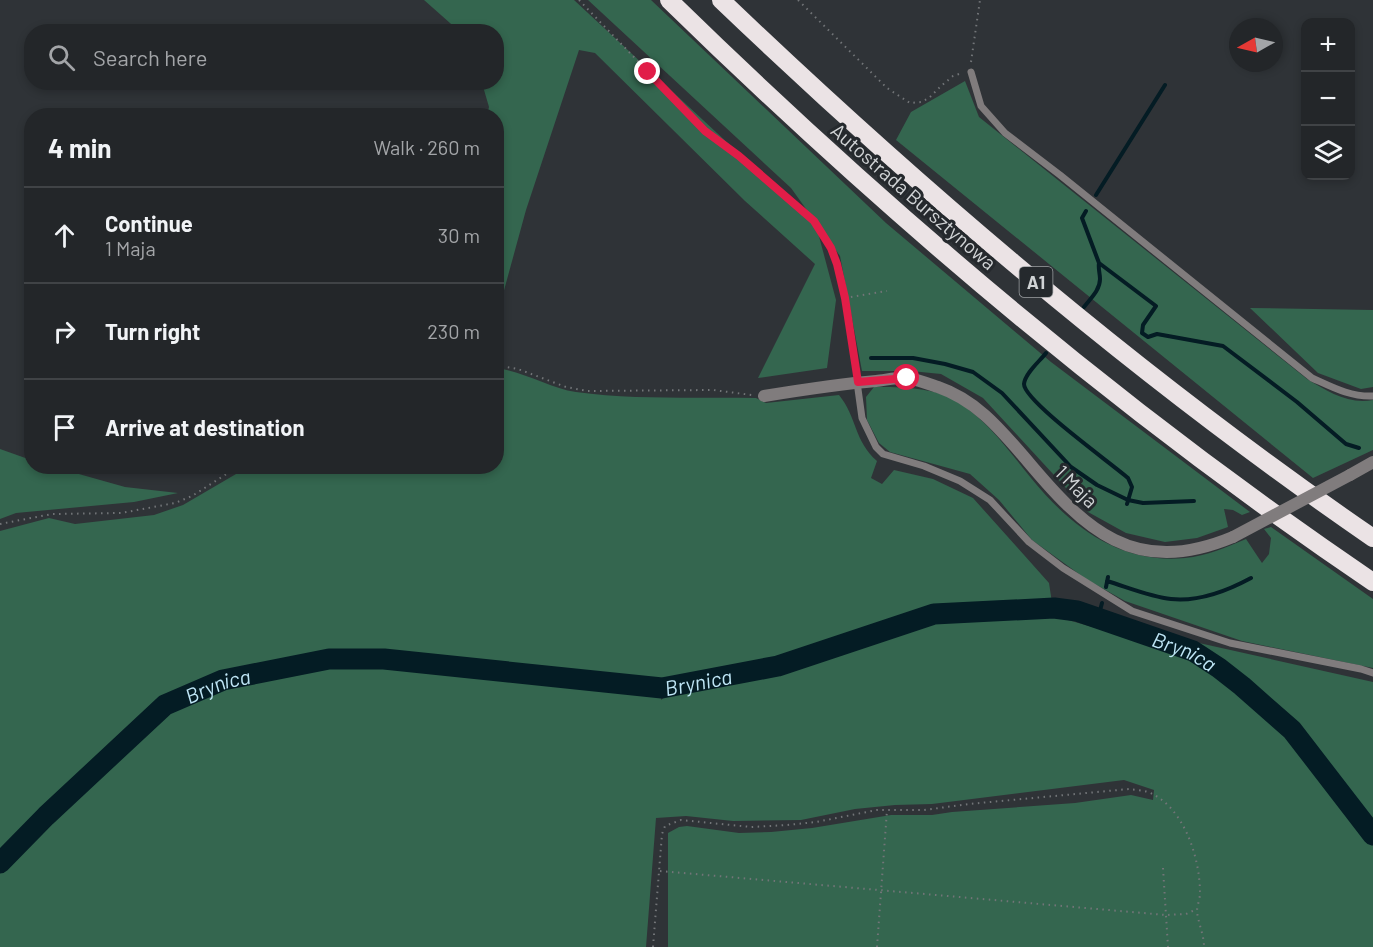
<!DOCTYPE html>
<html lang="en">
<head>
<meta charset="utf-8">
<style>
	:root { --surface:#232629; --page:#2b2e31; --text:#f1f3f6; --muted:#a3a5a8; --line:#404346 }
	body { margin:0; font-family:Barlow,sans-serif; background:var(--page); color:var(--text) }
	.controls { position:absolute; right:18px; top:18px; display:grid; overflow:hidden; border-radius:12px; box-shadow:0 3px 9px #0003 }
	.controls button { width:54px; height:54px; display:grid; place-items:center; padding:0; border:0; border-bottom:2px solid var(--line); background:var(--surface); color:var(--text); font:30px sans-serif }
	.compass { position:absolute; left:1229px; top:18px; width:54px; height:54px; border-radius:50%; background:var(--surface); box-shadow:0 3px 9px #0003; rotate:262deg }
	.stop { position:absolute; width:18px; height:18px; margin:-14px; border:4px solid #e11d48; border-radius:50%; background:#fff }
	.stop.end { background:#e11d48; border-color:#fff; box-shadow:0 2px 6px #0008 }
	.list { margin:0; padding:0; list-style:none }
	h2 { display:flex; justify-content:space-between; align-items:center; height:78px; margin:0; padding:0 24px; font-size:26px }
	h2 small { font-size:20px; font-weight:400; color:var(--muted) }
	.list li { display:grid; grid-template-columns:39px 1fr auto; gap:18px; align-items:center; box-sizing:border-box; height:96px; padding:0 24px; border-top:2px solid var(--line) }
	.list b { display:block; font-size:22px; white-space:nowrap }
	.list p { margin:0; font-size:20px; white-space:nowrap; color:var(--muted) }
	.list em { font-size:20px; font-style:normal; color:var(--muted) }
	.icon { flex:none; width:33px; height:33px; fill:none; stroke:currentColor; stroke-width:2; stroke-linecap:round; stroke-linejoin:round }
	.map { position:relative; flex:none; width:1373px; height:947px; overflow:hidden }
	.search { position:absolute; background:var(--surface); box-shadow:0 3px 9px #0003; left:24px; top:24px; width:480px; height:66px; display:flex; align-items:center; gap:15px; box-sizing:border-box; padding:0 21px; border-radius:24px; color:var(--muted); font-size:22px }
	.panel { position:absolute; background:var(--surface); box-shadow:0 3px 9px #0003; left:24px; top:108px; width:480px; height:366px; border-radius:24px }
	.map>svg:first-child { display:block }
</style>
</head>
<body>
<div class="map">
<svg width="1373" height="947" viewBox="0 0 1373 947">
	<rect width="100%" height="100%" fill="#2f3337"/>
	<path fill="#34664f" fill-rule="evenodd" d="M424,0H574L816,225L836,300L827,368L758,378L815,264L745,201L595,53L579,50L526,210L497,316L496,116L487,115L489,107L482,83L496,82V32L459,31Z
		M588,0H651L886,223L1051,362L1250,512L1242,515L1233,510L1224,509L1228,527L1197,538L1165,542L1126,533L1088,512L983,398L941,374L911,371H862L840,256L791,188Z
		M965,81L979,117L1307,379C1327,391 1349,405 1373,400V450L1313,478L896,140L911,112Z
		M1250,308L1373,310V387L1361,389L1318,373Z
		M497,368C525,372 550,388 576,392C635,400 696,397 756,398L766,403L839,395C857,417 854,441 877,461L871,478L882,484L894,470L933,479L973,498L1049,583L1054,616L1190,655L1216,673L1289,732L1373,840V947H668V833L679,827L687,826L739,833L771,832L812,828L891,815H932L952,812L1075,803L1131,795L1153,800L1154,790L1124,780L932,804L895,805L855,809L801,820L733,821L686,816L656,818L646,947H0V531L49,518L75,524L154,515L183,505L248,467L496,466ZM688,677L661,700L662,679Z
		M874,387C902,387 934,387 958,402C988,421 1009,451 1031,478C1071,527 1119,564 1185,558C1207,556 1227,547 1246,539L1262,563L1269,554L1271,538L1264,529L1271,527L1373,599V668L1242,641L1125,601L1086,579L1032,540L999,500L970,474L890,452L879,443L867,420L866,397Z
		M0,449L31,460L32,466L54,467L125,487L178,493L134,502L16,513L0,519Z
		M1190,641L1373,682V826L1284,714Z"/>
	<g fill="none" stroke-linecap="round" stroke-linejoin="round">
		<path stroke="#041c24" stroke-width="4" d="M1096,195L1165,85
			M1099,263L1156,306L1143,325L1142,333L1148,337L1157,334L1223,346L1297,402L1346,444L1359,448
			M1084,307C1091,298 1100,290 1100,279C1100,273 1098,269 1099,263L1082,218L1086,211
			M1046,353C1040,361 1025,373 1024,384C1024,401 1111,463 1128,478L1132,487L1127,504
			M871,358H913L945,364L973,372L1002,393L1071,467L1097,485L1128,500L1143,503L1194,501
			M1107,581C1127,587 1151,597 1171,599C1199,602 1227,591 1251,578
			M1106,587L1108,577
			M1098,618L1102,603"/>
		<path stroke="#041c24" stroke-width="21" id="s1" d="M0,863L46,816L165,705L223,680L329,659H384L662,688L778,666L934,614L1054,608L1077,611L1193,651L1219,668L1242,686L1292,730L1373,835"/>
		<path stroke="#727578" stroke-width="2" stroke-dasharray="1.5 4.5" stroke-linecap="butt" d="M579,0L705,131L739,156L814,221L831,247L837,264L845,298L856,371
			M798,0L887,88L910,103L921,102L929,98L941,86L953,76L962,73
			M971,62L980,0
			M845,298L887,291
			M496,365L518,369L566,387L587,391L713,390L752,395
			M0,524L52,514L121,513L175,503L192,496L239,466
			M1163,868L1168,947
			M660,871L1166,915L1186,914L1197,909
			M653,947L662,834L665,826L681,820L751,827L787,825L816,822L877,810H924L969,804L1129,789C1135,790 1142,790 1148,792C1184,806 1200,858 1200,893C1200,899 1197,906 1197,911C1198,923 1204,934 1204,947
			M877,947L887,810"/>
		<path stroke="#807c7d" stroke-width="7" d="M971,72L981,106L1005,133L1060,175L1312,378C1332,387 1350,397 1373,396
			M857,382L862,418L876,447L883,454L924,466L960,481L990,500L1029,542L1063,568L1132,611L1230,643L1361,669L1373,673"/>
		<path stroke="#807c7d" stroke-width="12" d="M764,396C801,390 838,384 876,381C886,380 898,377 908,378C918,380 929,384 938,387C976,400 1000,429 1025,458C1085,530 1134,578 1233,537
			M1350,475L1373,462"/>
		<path stroke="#ebe3e5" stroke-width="18" d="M669,0C887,213 1120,411 1373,582
			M721,0C925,195 1140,378 1373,538"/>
		<path stroke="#807c7d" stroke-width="12" d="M1233,537L1350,475"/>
	</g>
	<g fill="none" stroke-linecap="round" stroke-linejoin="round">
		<path stroke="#e11d48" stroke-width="8" d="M648,72L705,131L739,156L814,221L831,248L837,264L845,298L858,382L907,378"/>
	</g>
	<g text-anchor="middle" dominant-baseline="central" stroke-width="6" stroke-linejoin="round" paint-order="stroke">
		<rect fill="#25292d" stroke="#9da0a3" stroke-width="1.5" x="1019.5" y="267" width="33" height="30" rx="4.5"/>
		<g font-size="18" font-weight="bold" fill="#d0d3d5">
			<text x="1036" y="282">A1</text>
		</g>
		<g font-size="20" fill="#d0d3d5" stroke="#25292d">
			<text transform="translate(914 196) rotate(41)">Autostrada Bursztynowa</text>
			<text transform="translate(1077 486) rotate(45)">1 Maja</text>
		</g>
		<g font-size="21" font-style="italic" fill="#bfe6f6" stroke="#25292d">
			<text stroke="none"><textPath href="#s1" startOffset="1275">Brynica</textPath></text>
			<text stroke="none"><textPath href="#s1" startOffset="771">Brynica</textPath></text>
			<text stroke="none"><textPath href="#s1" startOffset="285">Brynica</textPath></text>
		</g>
	</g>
</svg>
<div class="controls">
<button>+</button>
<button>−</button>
<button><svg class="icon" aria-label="layers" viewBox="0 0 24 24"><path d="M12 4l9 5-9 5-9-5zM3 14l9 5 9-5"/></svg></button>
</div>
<svg class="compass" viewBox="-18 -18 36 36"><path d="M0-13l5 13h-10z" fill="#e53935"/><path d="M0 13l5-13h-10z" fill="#a3a5a8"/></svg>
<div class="stop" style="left:907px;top:378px"></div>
<div class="stop end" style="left:648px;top:72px"></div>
<div class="search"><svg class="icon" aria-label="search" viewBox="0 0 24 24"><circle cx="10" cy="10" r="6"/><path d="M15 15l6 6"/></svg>Search here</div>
<section class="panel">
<h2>4 min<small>Walk · 260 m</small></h2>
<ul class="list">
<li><svg class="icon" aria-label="ahead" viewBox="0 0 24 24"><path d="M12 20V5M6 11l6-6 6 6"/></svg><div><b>Continue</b><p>1 Maja</p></div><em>30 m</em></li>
<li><svg class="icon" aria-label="right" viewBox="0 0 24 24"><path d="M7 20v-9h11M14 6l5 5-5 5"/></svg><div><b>Turn right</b></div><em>230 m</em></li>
<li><svg class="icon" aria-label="arrive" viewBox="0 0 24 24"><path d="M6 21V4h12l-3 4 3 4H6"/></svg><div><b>Arrive at destination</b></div></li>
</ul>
</section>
</div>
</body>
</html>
